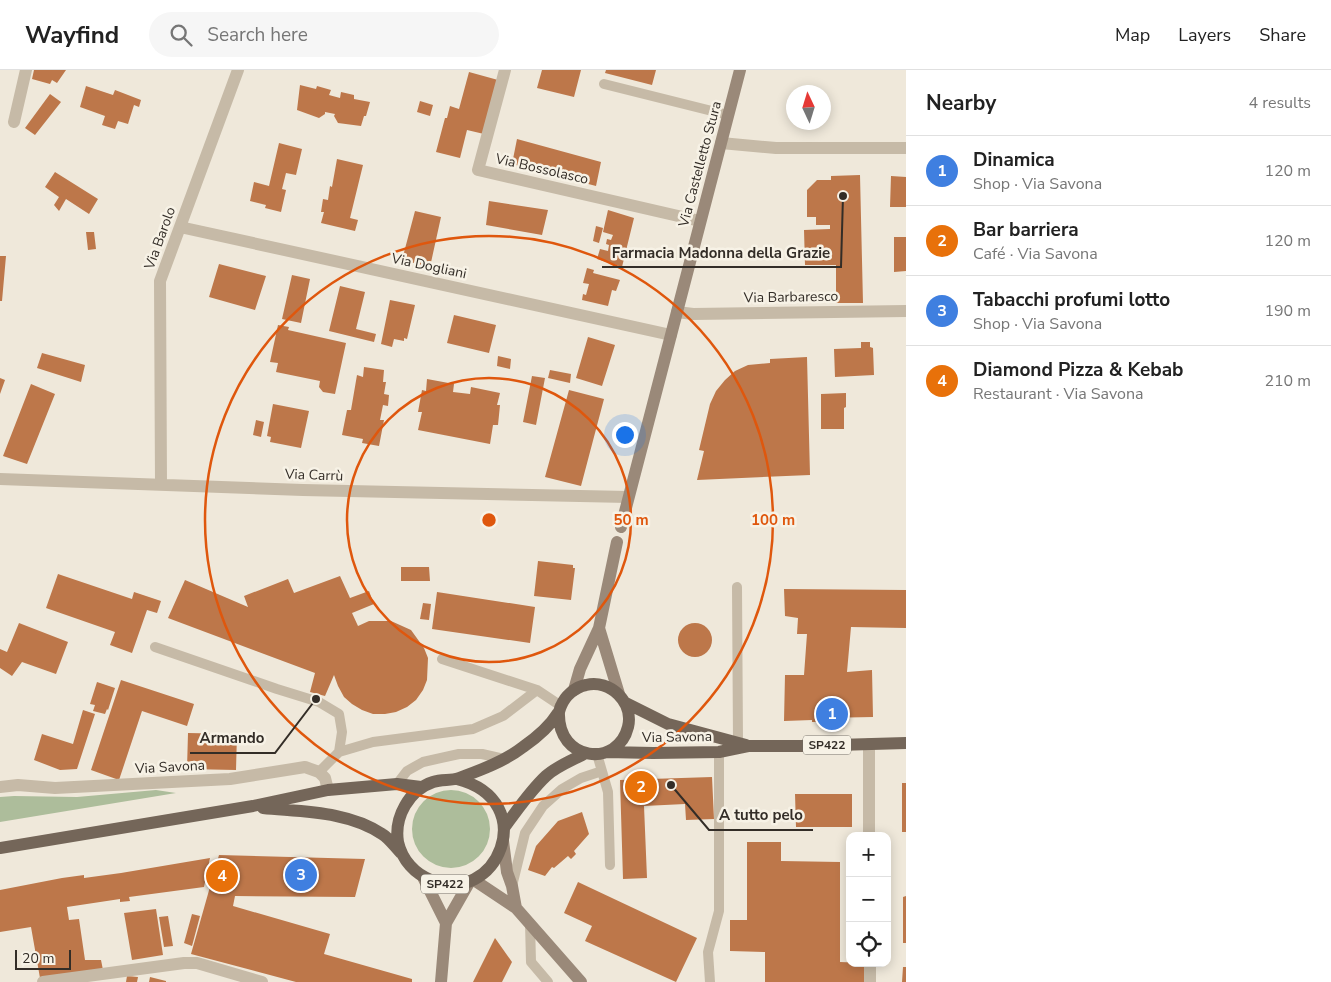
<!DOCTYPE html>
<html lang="en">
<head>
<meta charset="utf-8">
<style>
	:root { --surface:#fff; --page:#f6f6f6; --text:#222; --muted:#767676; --line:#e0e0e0; --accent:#204751 }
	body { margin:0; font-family:"Nunito Sans",sans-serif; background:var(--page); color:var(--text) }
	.controls { position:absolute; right:15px; bottom:15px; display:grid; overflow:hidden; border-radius:10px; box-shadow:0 2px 12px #0003 }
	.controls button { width:45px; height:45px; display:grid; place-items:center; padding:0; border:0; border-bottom:1px solid var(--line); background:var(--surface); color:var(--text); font:25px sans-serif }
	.compass { position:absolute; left:786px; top:15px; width:45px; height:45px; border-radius:50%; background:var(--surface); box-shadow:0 2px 12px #0003; rotate:356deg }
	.scale { position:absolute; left:15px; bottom:12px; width:56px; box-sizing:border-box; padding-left:5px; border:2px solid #332d27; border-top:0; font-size:14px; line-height:18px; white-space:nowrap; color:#332d27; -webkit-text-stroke:4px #f7f2e6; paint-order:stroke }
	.you { position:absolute; left:624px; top:364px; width:18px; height:18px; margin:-12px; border:4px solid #fff; border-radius:50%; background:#1a73e8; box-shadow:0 0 0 8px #1a73e833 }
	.badge { display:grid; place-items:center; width:32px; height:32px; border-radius:50%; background:var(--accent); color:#fff; font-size:16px; font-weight:700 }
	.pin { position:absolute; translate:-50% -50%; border:2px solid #fff; box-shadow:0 1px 5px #0006 }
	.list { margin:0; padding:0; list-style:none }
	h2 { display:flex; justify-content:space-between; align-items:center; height:65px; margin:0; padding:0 20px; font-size:21px }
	h2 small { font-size:16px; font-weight:400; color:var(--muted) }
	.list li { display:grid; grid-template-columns:32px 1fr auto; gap:15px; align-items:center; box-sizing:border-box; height:70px; padding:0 20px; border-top:1px solid var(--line) }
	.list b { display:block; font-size:19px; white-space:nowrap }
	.list p { margin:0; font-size:16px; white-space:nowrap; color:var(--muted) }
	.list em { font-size:16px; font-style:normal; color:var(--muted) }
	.icon { flex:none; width:28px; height:28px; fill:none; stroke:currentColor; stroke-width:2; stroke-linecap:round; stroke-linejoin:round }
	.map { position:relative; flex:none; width:906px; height:912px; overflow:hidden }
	header { display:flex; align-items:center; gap:30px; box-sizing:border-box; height:70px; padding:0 25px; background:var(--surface); border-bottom:1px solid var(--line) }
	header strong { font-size:24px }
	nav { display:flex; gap:28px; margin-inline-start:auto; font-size:18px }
	.search { width:350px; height:45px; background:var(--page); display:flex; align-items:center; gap:12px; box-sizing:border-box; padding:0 18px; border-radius:28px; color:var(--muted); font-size:19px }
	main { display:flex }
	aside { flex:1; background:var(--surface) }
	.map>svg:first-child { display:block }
</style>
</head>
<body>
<header>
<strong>Wayfind</strong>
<div class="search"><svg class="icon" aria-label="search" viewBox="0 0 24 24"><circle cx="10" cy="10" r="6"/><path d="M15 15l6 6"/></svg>Search here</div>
<nav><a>Map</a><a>Layers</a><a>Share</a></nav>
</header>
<main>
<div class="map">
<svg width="906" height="912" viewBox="0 0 906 912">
	<rect width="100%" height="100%" fill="#efe8da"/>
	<path fill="#adbd9b" d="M156,720L176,723L0,752V727L14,726L77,727Z
		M412 759a39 39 0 1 1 78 0a39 39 0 1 1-78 0Z"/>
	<path fill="#bd774a" d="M34,0H66L57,13L52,10L50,14L32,9Z
		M542,0H581L574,27L537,18Z
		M606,0H656L652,15L605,3Z
		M469,2L498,10L484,64L467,60L460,88L436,82L445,48H447L450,36L459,39Z
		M300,15L316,19L317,16L331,20L329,25L340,28L341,22L354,25V29L370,32L366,46H364L361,56L338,53L334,46L335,44L325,42V44L319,48L297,40Z
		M86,16L113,25L115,20L141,30L139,37L134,35L128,54L118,51L115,59L102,55L105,46L80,37Z
		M50,24L61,32L35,65L25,58Z
		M420,31L433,35L430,46L417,42Z
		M517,69L601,92L596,116L512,94Z
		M279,73L302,79L296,105L286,103L282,119L286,120L281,142L265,138L266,135L250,131L254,112L269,116Z
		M337,89L363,95L350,148L358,150L355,161L321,153L324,142H321L323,129L328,130L330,116L332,117Z
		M55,102L98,129L89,144L66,129L59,141L54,135L59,127L45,117Z
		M860,105L863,233H836V195H805L804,160L830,159V155H816V147H807V120L817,110H831V106Z
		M891,106L906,107V137H890Z
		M489,131L548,140L542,165L486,155Z
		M608,140L634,148L622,197L597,189L600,179L608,181L609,175L606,174L607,169L611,170L613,165L603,162Z
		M415,141L441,147L430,197L402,190Z
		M596,156L603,158L599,173L593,171Z
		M86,162H94L96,179L88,180Z
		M894,167H906V201L894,202Z
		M0,186H6L2,231H0Z
		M219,194L266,206L255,240L209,227Z
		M587,198L594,200L593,203L620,210L616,221L612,220L608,236L582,230L583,224L586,225L589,214L583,213Z
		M292,205L310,209L301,253L282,249Z
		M340,216L365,222L356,259L376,264L374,272L329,261Z
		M390,230L415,235L407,269L404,268V271L394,269L392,277L381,274Z
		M454,245L496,255L489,283L447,273Z
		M278,255L289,257L288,260L346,273L335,324L323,322L319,317L320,311L276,302L278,293L270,292Z
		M588,267L615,275L602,316L576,308Z
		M861,272H870V277L873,278L874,305L835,307L834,279L861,278Z
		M42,283L85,295L81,312L37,298Z
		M498,286L511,289L510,299L497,296Z
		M807,287L810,405L697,410L704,381L699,380L710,334L716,321L725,310L735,301L748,295L770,293V289Z
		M364,297L384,300L383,312H386L384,324L389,325L388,336L383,335L380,350H384L379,376L362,373L363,369L342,365L347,340H351L357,305L363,307Z
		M550,300L571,304L570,313L548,308Z
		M532,306L545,308L536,355L523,352Z
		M0,308L5,310L0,324Z
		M427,309L454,314L453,322L470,324L471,317L500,323L497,335H500L498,355H493L490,374L418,360L422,342H418L422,320L426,321Z
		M31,314L55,324L27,394L3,386Z
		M569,320L604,329L581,416L545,407Z
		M846,323V337L844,338V359H821V324Z
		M273,334L309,341L301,378L270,372L271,367L267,366Z
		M256,350L264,352L261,367L253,365Z
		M538,491L573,495V498H575L571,530L534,526Z
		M401,497H429L430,511H401Z
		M58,504L132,529L134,522L161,531L157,543L147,540L132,583L110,575L115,562L46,538Z
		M340,506L350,528L369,521L374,534L352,543L358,556L369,551H391L411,560L424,578L428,588L427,610L423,620L416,630L407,637L396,642L385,644H373L362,640L352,634L344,627L338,616L334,605L325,626L310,622L315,603L168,548L185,510L248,537L244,526L288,509L294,523Z
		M784,519L906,520V558L851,557L847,602L872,600L873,647L822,648L821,652H812V650L784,651L785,605H804L807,564H797L798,548L785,546Z
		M437,522L535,537L530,573L432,559Z
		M423,533L431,534L429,550L420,549Z
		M19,553L68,572L56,604L22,592L12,606L0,598V579L7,582Z
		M678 570a17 17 0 1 1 34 0a17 17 0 1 1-34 0Z
		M121,610L194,634L187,656L142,641L119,710L91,700Z
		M97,612L115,618L108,640L107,639L105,644L93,641L95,635L90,634Z
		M83,640L95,644L77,699L60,700L34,690L42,664L73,674Z
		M188,663L237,664L236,700L187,699Z
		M712,707L714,749L686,750L685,734L644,736L647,808L623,809L620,710Z
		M902,713H906V762H902Z
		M795,724H852V757H796Z
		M582,742L589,764L574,781L576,784L571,789L568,786L554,798L552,797L545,806L528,800L536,776L558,751Z
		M747,772H781V791L840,792V892L865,893V912H765V882L730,881V850H747Z
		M219,785L365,789L355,827L235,826L233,836L330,864L324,884L412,909V912H296L191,884Z
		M210,788L204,817L129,827L130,831L120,832V829L67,837L69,850L79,849L85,890H101L103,900L40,908L31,857L0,862V820L62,808L84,805V808L121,803Z
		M578,812L697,868L676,912L585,871L592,856L564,843Z
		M906,826V873H903V827Z
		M156,839L163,885L132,890L124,843Z
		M192,844L200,846L192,876L184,873Z
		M168,846L173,876L164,877L159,847Z
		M495,868L512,892L502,912H473Z
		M903,897H906V912H902Z
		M127,906L138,907L137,912H126Z
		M150,907L166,911V912H149Z"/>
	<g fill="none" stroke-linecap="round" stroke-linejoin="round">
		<path stroke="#c6baa7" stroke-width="10" d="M604,14L728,45
			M737,517L738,673
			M155,577L277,619L319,632L339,644L342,662L339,682
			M442,589L537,620L561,636
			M597,684L608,722L610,795
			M319,702L339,682L373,672L473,659L503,646L537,620
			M397,714L407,701L423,692L459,684H482L504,689
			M512,816L525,763L543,736L562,719L581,708L602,701
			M530,853L531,892L548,912
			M710,912L708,882L719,841V682"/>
		<path stroke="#c6baa7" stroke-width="12" d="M505,0L478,100L700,151
			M14,52L26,0
			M721,73L776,78H906
			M180,157L671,265
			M677,242L693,244L906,241
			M0,409L303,420L628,427
			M161,414L160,211L238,0
			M869,674V766
			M0,717L18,715L55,718L230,709L305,697L319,702L325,708L328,720
			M870,893V912
			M43,912L184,893H197L262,912"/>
		<path stroke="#9a8979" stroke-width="12" d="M621,457L740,0
			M599,558L619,624
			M574,620L580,599L599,558L617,472
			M503,771L507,802L512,816L516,838
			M423,807L446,853
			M474,810L516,838L581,912
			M441,912L446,853L470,811"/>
		<path stroke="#746659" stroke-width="12" d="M626,633L668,654L746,675
			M607,682L653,683L719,682L748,676H803L906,673
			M457,709C543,731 496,838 431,810C415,804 402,790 398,772C394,747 409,720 433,712C442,709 451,711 459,708C481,700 505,691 523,677C536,668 550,656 558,643C561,639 559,640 561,636C565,626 575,617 586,615C610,609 634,632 628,657C618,698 557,692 559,642
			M263,738C303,742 348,741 382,764C389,768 395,777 401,783
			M504,758C517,740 530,721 546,706C557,696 573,690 586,683
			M0,778L253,736L328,720L397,714L421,717"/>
	</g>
	<g fill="none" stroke="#df570d" stroke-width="2.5">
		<circle cx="489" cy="450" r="142"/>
		<circle cx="489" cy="450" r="284"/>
	</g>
	<g text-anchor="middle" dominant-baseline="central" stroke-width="5" stroke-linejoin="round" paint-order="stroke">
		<g fill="#f7f2e6" stroke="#6e6860" stroke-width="1">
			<rect x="803" y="665.5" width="48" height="19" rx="4"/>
			<rect x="421" y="804.5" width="48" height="19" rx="4"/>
		</g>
		<g font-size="12" font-weight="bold" fill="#332d27">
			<text x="827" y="675">SP422</text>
			<text x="445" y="814">SP422</text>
		</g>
		<g font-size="14" fill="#332d27" stroke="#f7f2e6">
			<text transform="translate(700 94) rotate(-75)">Via Castelletto Stura</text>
			<text transform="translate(542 99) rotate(13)">Via Bossolasco</text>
			<text transform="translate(160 168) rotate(-70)">Via Barolo</text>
			<text transform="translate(429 196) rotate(12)">Via Dogliani</text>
			<text transform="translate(791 227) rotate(-1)">Via Barbaresco</text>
			<text transform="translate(314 405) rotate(2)">Via Carrù</text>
			<text transform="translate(677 667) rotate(-1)">Via Savona</text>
			<text transform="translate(170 697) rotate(-3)">Via Savona</text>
		</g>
	</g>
	<circle cx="489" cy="450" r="8" fill="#df570d" stroke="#f7f2e6" stroke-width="2.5"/>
	<g font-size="15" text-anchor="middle" font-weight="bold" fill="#df570d" stroke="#f7f2e6" stroke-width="5" stroke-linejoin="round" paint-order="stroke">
		<text x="631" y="455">50 m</text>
		<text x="773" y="455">100 m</text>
	</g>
	<path fill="none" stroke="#332d27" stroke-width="2" d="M843 126L841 197H602M316 629L275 683H190M671 715L709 760H813"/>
	<g fill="#332d27" stroke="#f7f2e6" stroke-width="2">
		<circle cx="843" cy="126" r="5"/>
		<circle cx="316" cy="629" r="5"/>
		<circle cx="671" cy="715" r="5"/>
	</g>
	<g font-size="15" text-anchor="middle" font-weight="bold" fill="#332d27" stroke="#f7f2e6" stroke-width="5" stroke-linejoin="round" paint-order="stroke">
		<text x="721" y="188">Farmacia Madonna della Grazie</text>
		<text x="232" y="673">Armando</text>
		<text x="761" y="750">A tutto pelo</text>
	</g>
</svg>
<div class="controls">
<button>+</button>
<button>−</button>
<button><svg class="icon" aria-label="locate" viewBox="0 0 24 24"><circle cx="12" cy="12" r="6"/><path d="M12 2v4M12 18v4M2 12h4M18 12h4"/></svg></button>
</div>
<svg class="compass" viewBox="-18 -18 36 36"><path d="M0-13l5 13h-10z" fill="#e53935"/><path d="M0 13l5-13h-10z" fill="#767676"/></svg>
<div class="scale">20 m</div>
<div class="you"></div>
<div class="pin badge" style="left:832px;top:644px;background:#3f7fe0">1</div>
<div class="pin badge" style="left:641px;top:717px;background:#e8710a">2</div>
<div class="pin badge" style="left:301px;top:805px;background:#3f7fe0">3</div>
<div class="pin badge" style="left:222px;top:806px;background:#e8710a">4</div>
</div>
<aside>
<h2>Nearby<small>4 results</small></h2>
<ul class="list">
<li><span class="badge" style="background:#3f7fe0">1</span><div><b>Dinamica</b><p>Shop · Via Savona</p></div><em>120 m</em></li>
<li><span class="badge" style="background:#e8710a">2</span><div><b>Bar barriera</b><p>Café · Via Savona</p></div><em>120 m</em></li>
<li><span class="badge" style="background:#3f7fe0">3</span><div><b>Tabacchi profumi lotto</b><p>Shop · Via Savona</p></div><em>190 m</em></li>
<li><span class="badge" style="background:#e8710a">4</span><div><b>Diamond Pizza &amp; Kebab</b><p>Restaurant · Via Savona</p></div><em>210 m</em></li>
</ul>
</aside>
</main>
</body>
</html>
